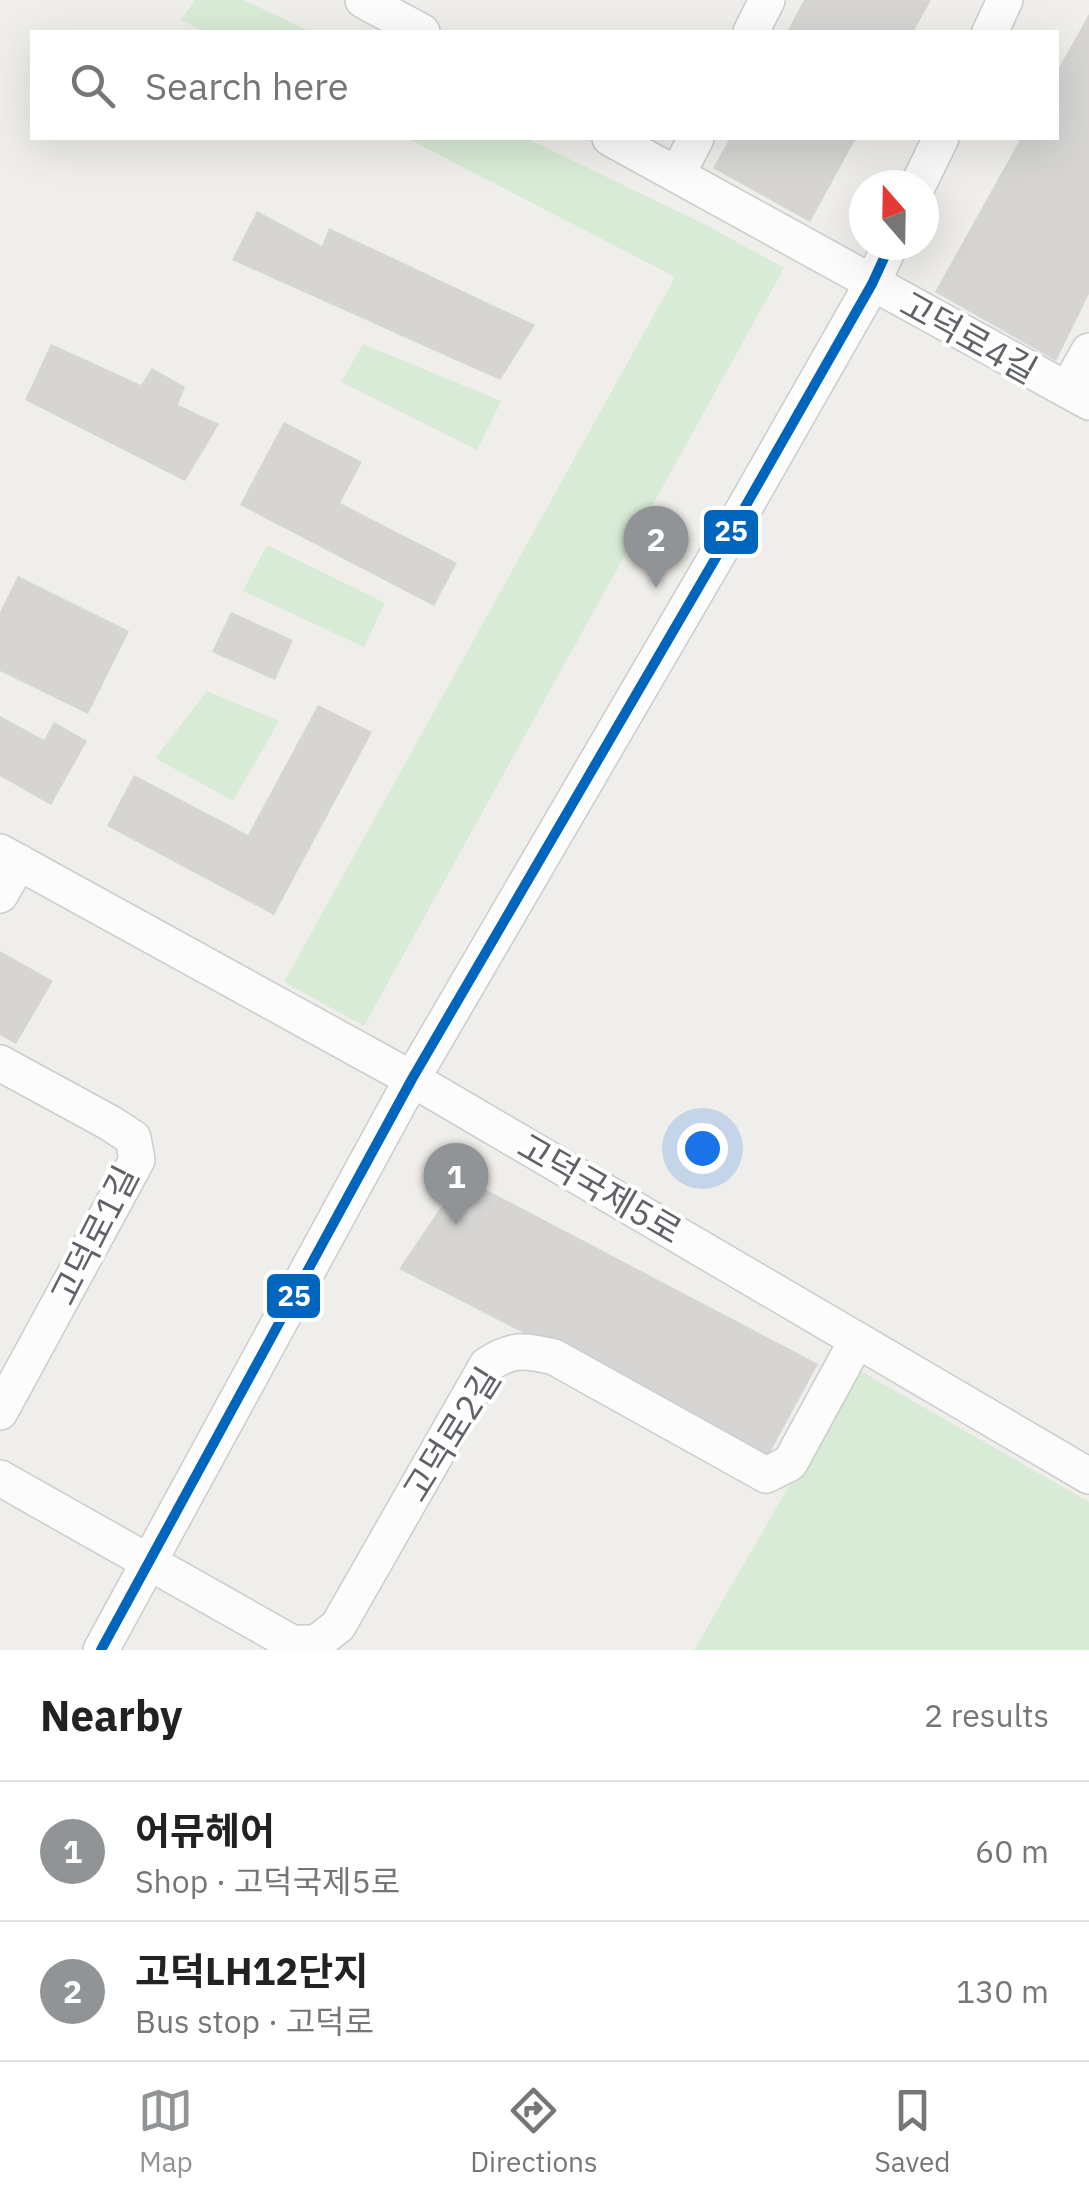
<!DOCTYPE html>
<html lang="en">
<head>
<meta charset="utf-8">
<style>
	:root { --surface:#fff; --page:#f6f6f6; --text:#222; --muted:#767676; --line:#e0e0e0; --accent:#919496 }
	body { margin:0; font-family:"IBM Plex Sans","Noto Sans KR",sans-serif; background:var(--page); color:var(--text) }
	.compass { position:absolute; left:849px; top:170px; width:90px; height:90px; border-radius:50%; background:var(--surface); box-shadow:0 10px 40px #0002; rotate:340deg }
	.you { position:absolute; left:702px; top:1148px; width:35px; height:35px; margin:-25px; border:8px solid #fff; border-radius:50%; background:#1a73e8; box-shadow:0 0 0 15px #1a73e833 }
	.badge { display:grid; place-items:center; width:65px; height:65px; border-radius:50%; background:var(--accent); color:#fff; font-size:32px; font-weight:700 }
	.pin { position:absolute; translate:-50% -82px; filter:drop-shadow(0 2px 5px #0008) }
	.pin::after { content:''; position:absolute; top:52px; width:35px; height:30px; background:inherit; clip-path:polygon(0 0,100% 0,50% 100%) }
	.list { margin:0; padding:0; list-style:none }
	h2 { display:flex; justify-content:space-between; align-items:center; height:130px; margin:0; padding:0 40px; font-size:42px }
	h2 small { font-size:32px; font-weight:400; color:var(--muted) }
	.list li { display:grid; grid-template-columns:65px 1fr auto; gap:30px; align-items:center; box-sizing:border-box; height:140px; padding:0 40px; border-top:2px solid var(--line) }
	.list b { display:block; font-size:38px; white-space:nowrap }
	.list p { margin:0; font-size:32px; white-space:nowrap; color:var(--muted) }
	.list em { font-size:32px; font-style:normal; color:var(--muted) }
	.icon { flex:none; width:55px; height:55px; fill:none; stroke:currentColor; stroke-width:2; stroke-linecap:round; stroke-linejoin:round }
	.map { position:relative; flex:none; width:1089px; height:1650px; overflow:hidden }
	.search { position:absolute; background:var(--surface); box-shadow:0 10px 40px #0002; left:30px; right:30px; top:30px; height:110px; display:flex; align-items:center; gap:25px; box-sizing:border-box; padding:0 35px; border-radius:0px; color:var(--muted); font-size:38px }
	.sheet { height:410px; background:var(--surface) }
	nav { display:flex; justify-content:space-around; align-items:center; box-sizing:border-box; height:140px; border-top:2px solid var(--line); background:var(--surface); font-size:28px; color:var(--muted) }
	nav a { display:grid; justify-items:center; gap:5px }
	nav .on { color:var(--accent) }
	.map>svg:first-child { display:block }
</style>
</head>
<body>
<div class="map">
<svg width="1089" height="1650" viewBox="0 0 1089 1650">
	<rect width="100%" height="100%" fill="#efeeea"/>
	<path fill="#d8ebd6" d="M195,0H244L311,32H205L181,20Z
		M407,138H526L704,224L784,268L364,1026L284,982L675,277Z
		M363,344L501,401L477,450L341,382Z
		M267,545L385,603L364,647L243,591Z
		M207,691L279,721L233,801L155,758Z
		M857,1369L1089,1502V1650H694Z"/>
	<path fill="#d6d5d3" d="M804,0H931L913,32H787Z
		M1089,14V294L1056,361L935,292L1021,138H1056V73Z
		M730,138H856L810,222L713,168Z
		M257,211L322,246L329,228L535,325L500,380L232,260Z
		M51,344L141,385L152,368L185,387L178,405L219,424L185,481L25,400Z
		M284,422L362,462L340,503L457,563L434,606L240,505Z
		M18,576L129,631L88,714L0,671V612Z
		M231,612L293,640L275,680L212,652Z
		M318,705L372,732L274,915L107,826L134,775L248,835Z
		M0,716L44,740L54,722L87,741L51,805L0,776Z
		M0,951L53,981L16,1044L0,1035Z
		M485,1189L818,1364L767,1458L399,1269L441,1207Z"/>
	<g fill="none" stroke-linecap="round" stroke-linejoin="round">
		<defs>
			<path id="minor" d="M363,0L422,32
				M751,32L767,0
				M990,32L1005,0
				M610,138L1089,402
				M677,175L696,138
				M918,185L941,138
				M1067,390L1089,351
				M0,852L412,1079L1089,1476
				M0,895L19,862
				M0,1063L110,1123L133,1138L137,1160L0,1412
				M0,1478L292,1643H316L338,1626L487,1365C512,1348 526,1350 554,1357L766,1475L790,1463L857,1340
				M101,1650L412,1079L725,542L872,284L890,245"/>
		</defs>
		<use href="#minor" stroke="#cbcccc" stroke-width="38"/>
		<use href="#minor" stroke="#fdfcfc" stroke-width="35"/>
		<defs>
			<path id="bus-1" d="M101,1650L412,1079L725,542L872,284L890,245"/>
		</defs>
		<use href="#bus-1" stroke="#fff" stroke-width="18"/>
		<use href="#bus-1" stroke="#0065bd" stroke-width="10"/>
	</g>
	<g text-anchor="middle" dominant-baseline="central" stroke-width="8" stroke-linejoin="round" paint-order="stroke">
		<g font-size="35" fill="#5f6368" stroke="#fff">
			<text transform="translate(969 337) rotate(29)">고덕로4길</text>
			<text transform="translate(600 1188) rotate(30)">고덕국제5로</text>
			<text transform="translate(94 1235) rotate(-63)">고덕로1길</text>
			<text transform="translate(451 1434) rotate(-58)">고덕로2길</text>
		</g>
	</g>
	<g stroke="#fff" stroke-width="4">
		<rect x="702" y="508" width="58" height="48" rx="10" fill="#0065bd"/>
		<rect x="265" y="1272" width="57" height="48" rx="10" fill="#0065bd"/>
	</g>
	<g font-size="28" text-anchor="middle" font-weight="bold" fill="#fff">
		<text x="731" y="541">25</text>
		<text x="294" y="1306">25</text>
	</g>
</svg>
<svg class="compass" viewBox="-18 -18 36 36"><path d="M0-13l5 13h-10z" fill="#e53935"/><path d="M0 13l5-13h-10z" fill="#767676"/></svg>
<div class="you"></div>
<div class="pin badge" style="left:456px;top:1225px">1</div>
<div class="pin badge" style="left:656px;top:588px">2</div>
<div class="search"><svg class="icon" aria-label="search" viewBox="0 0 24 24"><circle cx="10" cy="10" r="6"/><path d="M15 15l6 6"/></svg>Search here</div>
</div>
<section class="sheet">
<h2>Nearby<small>2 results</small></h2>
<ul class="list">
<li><span class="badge">1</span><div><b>어뮤헤어</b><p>Shop · 고덕국제5로</p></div><em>60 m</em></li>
<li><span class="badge">2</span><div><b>고덕LH12단지</b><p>Bus stop · 고덕로</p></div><em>130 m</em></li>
</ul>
</section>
<nav>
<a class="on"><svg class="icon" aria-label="map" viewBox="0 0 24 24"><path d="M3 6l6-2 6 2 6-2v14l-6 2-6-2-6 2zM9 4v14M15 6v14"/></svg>Map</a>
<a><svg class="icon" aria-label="directions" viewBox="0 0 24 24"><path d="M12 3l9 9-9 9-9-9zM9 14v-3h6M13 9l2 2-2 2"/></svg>Directions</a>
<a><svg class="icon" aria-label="saved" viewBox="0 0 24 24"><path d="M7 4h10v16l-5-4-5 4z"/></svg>Saved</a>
</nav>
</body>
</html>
